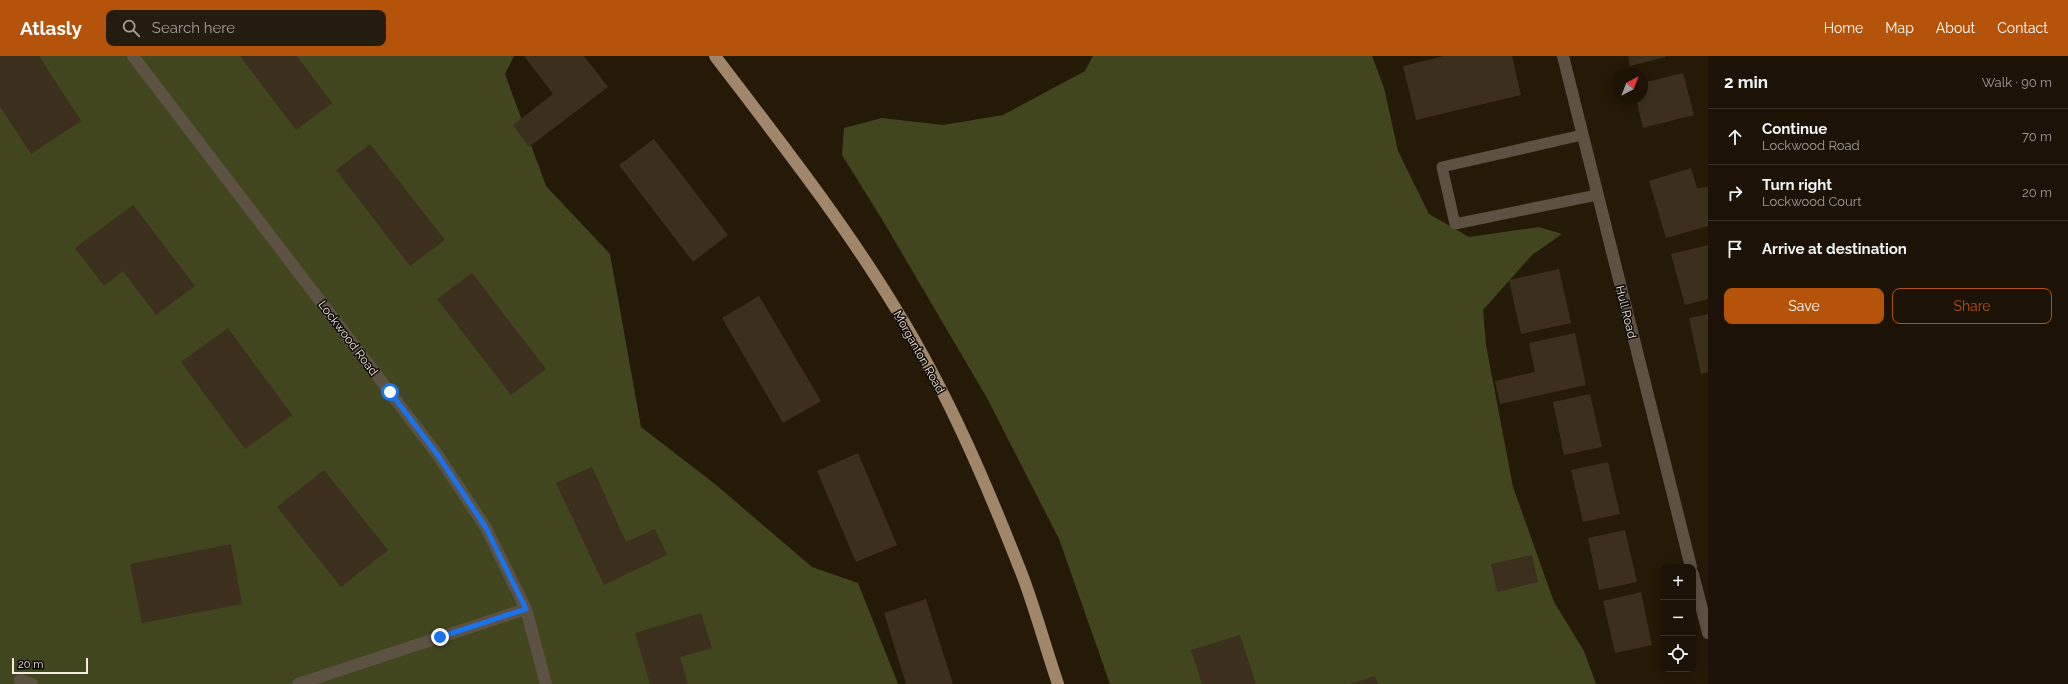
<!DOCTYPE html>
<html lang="en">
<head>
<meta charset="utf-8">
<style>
	:root { --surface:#1c1306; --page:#251c10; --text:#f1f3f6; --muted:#a09e9b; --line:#3a3228; --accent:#b45309 }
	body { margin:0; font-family:Raleway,sans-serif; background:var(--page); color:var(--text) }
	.controls { position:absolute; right:12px; bottom:12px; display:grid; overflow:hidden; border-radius:8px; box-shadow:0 2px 10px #0003 }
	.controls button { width:36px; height:36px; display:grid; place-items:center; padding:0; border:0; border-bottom:1px solid var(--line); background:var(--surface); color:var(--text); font:20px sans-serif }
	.compass { position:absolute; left:1612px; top:12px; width:36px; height:36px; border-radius:50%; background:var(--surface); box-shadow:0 2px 10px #0003; rotate:42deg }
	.scale { position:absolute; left:12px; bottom:10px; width:76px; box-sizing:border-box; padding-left:4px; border:2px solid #f3ebe0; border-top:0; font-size:11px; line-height:14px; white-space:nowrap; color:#f3ebe0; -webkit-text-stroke:3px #0a0602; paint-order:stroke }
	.stop { position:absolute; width:12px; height:12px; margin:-9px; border:3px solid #1a73e8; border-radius:50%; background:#fff }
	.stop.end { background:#1a73e8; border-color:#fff; box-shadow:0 1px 4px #0008 }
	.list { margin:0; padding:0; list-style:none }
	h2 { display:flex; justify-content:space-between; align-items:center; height:52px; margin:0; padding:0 16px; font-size:17px }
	h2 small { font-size:13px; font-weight:400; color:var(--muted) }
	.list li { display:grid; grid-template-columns:26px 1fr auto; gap:12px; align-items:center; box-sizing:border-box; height:56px; padding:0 16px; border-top:1px solid var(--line) }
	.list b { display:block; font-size:15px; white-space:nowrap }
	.list p { margin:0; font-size:13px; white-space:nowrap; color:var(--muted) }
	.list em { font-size:13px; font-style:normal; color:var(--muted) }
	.actions { display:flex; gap:8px; padding:12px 16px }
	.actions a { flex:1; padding:9px 0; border:1px solid var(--accent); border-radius:8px; text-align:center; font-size:14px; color:var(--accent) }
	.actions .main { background:var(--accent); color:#fff }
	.icon { flex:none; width:22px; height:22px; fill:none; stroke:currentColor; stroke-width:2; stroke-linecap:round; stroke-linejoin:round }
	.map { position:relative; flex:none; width:1708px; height:628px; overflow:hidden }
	header { display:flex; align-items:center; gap:24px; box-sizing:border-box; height:56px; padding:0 20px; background:var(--accent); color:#fff }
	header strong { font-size:19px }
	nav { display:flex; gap:22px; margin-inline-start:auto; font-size:14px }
	.search { width:280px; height:36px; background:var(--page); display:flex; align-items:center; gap:10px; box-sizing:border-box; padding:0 14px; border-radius:8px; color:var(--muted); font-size:15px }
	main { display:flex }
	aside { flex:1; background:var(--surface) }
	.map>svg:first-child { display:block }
</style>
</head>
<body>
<header>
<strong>Atlasly</strong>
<div class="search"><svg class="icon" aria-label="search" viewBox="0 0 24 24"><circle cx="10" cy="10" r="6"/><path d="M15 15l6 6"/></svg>Search here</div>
<nav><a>Home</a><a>Map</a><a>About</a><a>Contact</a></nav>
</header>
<main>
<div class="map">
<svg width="1708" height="628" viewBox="0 0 1708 628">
	<rect width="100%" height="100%" fill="#251908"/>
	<path fill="#42461f" d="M0,0H514L505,18L546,130L610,198L641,371L715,428L812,511L858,527L898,628H0Z
		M1093,0H1372L1384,32L1398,95L1429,158L1469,181L1539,171L1562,178L1532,199L1483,254L1486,289L1513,431L1554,546L1584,595L1596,628H1110L1059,483L987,342L883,165L842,99L844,72L882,62L943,69L1003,59L1085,15Z"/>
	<path fill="#3c2f1d" d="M0,0H39L81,65L31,98L0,51Z
		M240,0H297L332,47L296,74Z
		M524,0H584L608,31L529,91L513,69L553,38Z
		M1444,0H1512L1521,39L1416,64L1403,10Z
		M1628,0H1666V1L1630,10Z
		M1683,17L1694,59L1643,72L1636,42H1642V27Z
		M654,83L728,179L693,206L619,109Z
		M370,88L445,184L410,210L336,114Z
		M1691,112L1697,132L1708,131V170L1666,182L1649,125Z
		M133,149L195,230L156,259L123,215L104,230L75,192Z
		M1708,189V243L1685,249L1671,198Z
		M1559,213L1571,267L1521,278L1509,224Z
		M472,217L546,313L511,339L437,243Z
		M759,240L821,345L783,367L722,262Z
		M1708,258V316L1701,318L1689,262Z
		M228,272L292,359L245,393L181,306Z
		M1575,277L1586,329L1500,348L1495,325L1535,316L1529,287Z
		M1590,338L1602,391L1564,399L1553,346Z
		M858,397L897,489L856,506L817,415Z
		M1608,406L1620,458L1583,466L1571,414Z
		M592,411L626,486L655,473L667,499L604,529L556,427Z
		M324,414L388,494L341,531L277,451Z
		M1625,474L1637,526L1599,534L1588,482Z
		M231,488L242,548L142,567L130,508Z
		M1532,499L1538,526L1497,536L1491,508Z
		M1641,536L1652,589L1615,597L1603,545Z
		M926,543L953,628H906L884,557Z
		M701,557L712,592L680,601L688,628H650L635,577Z
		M1240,579L1256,628H1202L1191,594Z
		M1375,620L1378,628H1350Z"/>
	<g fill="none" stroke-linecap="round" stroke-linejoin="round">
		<path stroke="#5d5144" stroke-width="11" d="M1582,79L1442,111L1455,168L1597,139"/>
		<path stroke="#5d5144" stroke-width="12" d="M133,0L437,398L486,472L526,553L546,628
			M1563,0L1691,511
			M1693,518L1708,577
			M20,624L32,628
			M298,628L526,553"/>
		<path stroke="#a0866b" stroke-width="12" d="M715,0C778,83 842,164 896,253C948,337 987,429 1023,521C1036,556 1046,593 1058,628"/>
	</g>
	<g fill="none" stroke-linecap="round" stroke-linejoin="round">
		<path stroke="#1a73e8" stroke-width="5" d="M390,336L437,398L486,472L526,553L440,581"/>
	</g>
	<g text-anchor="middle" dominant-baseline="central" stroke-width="3" stroke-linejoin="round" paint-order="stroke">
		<g font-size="12" fill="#f3ebe0" stroke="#0a0602">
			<text transform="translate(1626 256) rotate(76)">Hull Road</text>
			<text transform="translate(348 282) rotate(53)">Lockwood Road</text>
			<text transform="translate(919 296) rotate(61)">Morganton Road</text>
		</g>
	</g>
</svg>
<div class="controls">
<button>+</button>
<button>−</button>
<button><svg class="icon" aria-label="locate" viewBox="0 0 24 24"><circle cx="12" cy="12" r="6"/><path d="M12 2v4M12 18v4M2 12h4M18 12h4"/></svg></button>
</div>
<svg class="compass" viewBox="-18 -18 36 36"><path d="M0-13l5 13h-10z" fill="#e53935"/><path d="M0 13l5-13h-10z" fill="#a09e9b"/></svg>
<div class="scale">20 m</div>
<div class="stop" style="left:390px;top:336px"></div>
<div class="stop end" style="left:440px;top:581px"></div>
</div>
<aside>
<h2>2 min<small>Walk · 90 m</small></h2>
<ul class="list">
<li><svg class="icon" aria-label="ahead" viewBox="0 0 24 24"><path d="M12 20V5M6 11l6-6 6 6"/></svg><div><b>Continue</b><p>Lockwood Road</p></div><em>70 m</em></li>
<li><svg class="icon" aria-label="right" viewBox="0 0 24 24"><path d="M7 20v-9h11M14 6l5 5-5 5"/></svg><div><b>Turn right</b><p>Lockwood Court</p></div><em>20 m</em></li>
<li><svg class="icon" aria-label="arrive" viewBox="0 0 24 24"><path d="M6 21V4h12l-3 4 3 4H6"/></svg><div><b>Arrive at destination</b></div></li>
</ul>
<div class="actions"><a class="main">Save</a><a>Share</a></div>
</aside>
</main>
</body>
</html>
